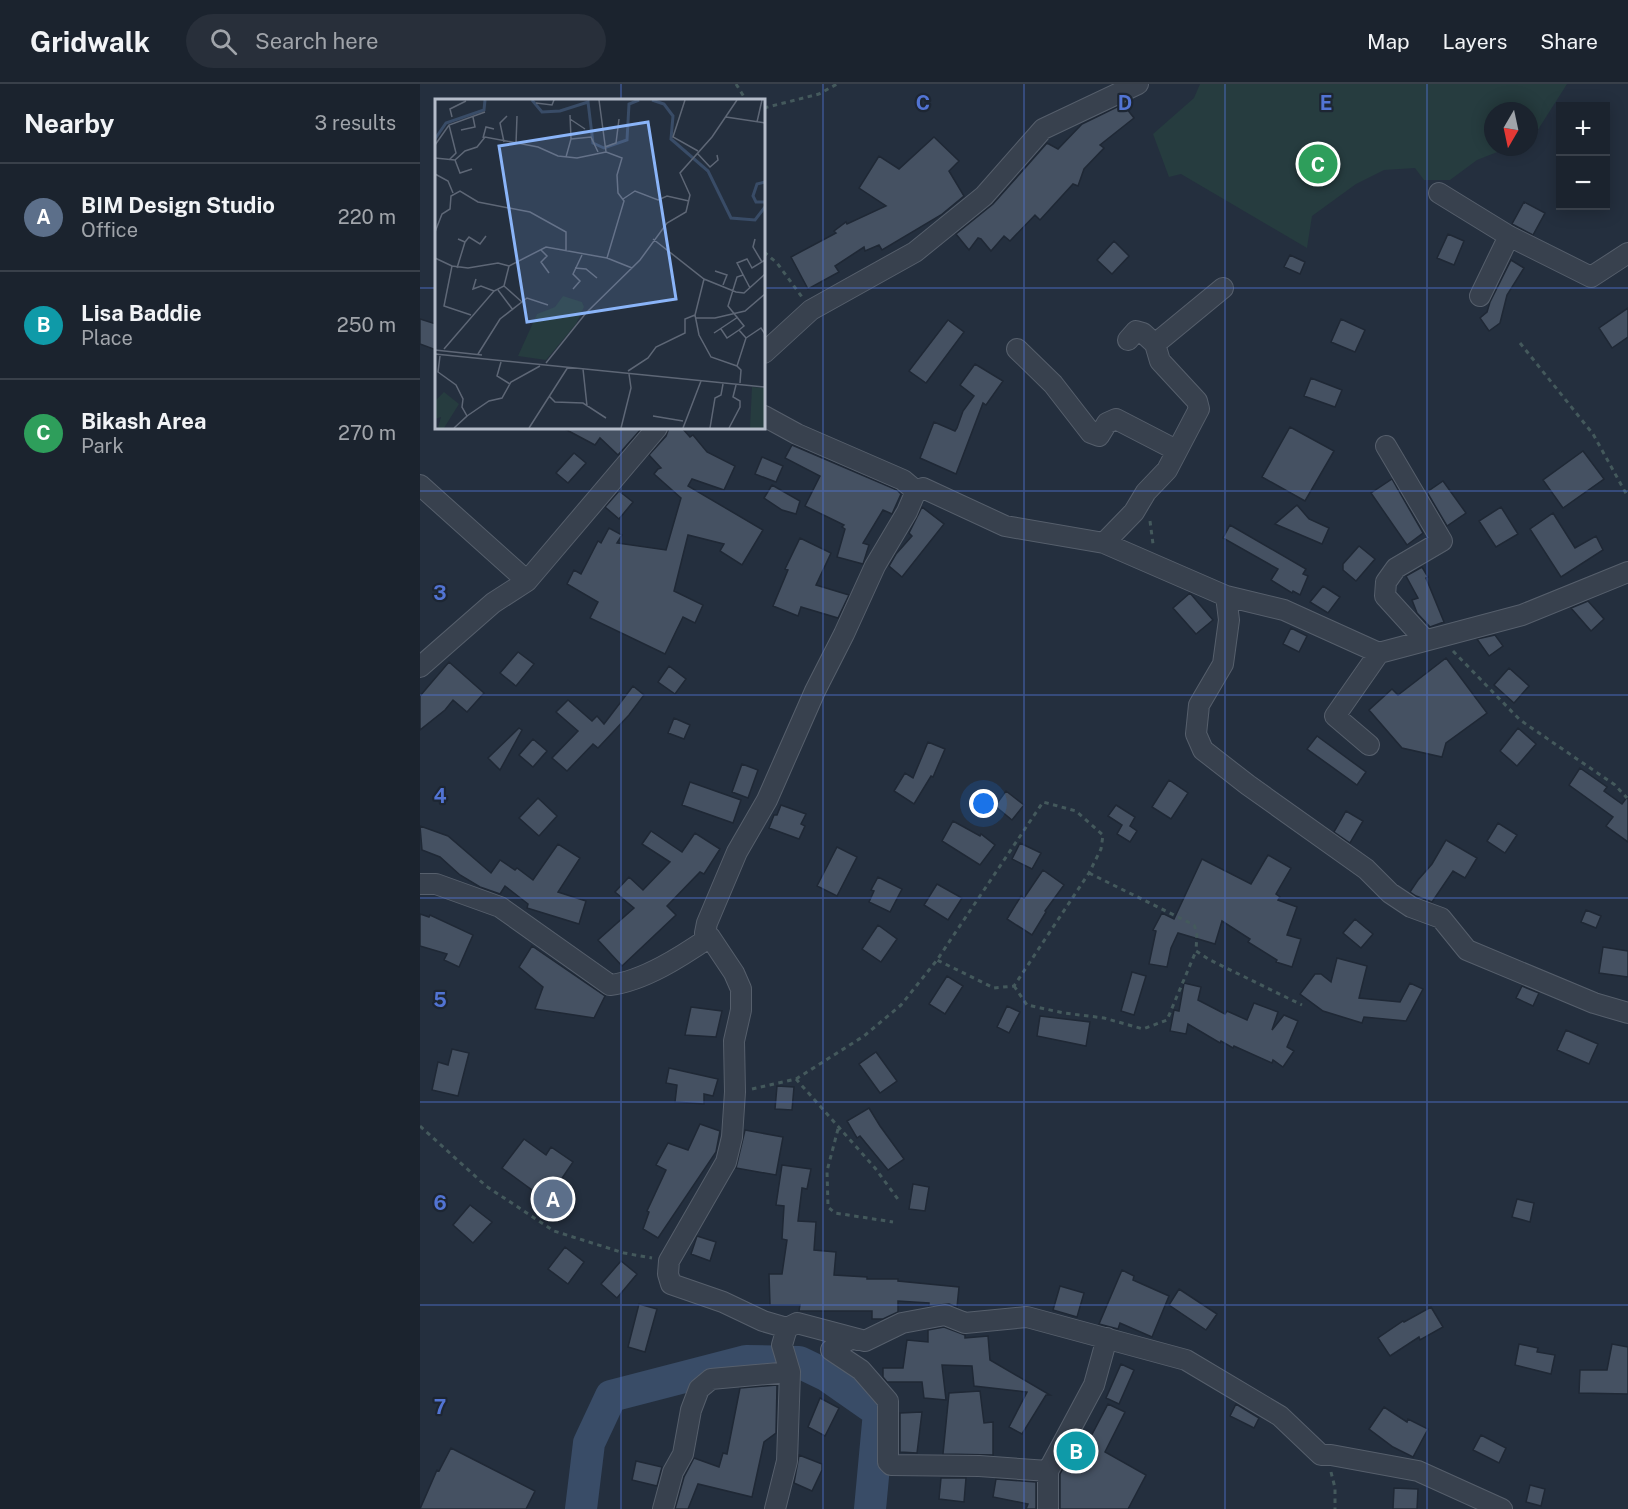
<!DOCTYPE html>
<html lang="en">
<head>
<meta charset="utf-8">
<style>
	:root { --surface:#1b232e; --page:#282f3a; --text:#f1f3f6; --muted:#a0a4aa; --line:#39404a; --accent:#8c9099 }
	body { margin:0; font-family:"Public Sans",sans-serif; background:var(--page); color:var(--text) }
	.controls { position:absolute; right:18px; top:18px; display:grid; overflow:hidden; border-radius:0px; box-shadow:0 3px 15px #0003 }
	.controls button { width:54px; height:54px; display:grid; place-items:center; padding:0; border:0; border-bottom:2px solid var(--line); background:var(--surface); color:var(--text); font:30px sans-serif }
	.compass { position:absolute; left:1064px; top:18px; width:54px; height:54px; border-radius:50%; background:var(--surface); box-shadow:0 3px 15px #0003; rotate:189deg }
	.you { position:absolute; left:564px; top:720px; width:21px; height:21px; margin:-15px; border:4px solid #fff; border-radius:50%; background:#1a73e8; box-shadow:0 0 0 9px #1a73e833 }
	.badge { display:grid; place-items:center; width:39px; height:39px; border-radius:50%; background:var(--accent); color:#fff; font-size:20px; font-weight:700 }
	.pin { position:absolute; translate:-50% -50%; border:3px solid #fff; box-shadow:0 2px 6px #0006 }
	.list { margin:0; padding:0; list-style:none }
	h2 { display:flex; justify-content:space-between; align-items:center; height:78px; margin:0; padding:0 24px; font-size:26px }
	h2 small { font-size:20px; font-weight:400; color:var(--muted) }
	.list li { display:grid; grid-template-columns:39px 1fr auto; gap:18px; align-items:center; box-sizing:border-box; height:108px; padding:0 24px; border-top:2px solid var(--line) }
	.list b { display:block; font-size:22px; white-space:nowrap }
	.list p { margin:0; font-size:20px; white-space:nowrap; color:var(--muted) }
	.list em { font-size:20px; font-style:normal; color:var(--muted) }
	.icon { flex:none; width:33px; height:33px; fill:none; stroke:currentColor; stroke-width:2; stroke-linecap:round; stroke-linejoin:round }
	.map { position:relative; flex:none; width:1208px; height:1425px; overflow:hidden }
	header { display:flex; align-items:center; gap:36px; box-sizing:border-box; height:84px; padding:0 30px; background:var(--surface); border-bottom:2px solid var(--line) }
	header strong { font-size:28px }
	nav { display:flex; gap:33px; margin-inline-start:auto; font-size:21px }
	.search { width:420px; height:54px; background:var(--page); display:flex; align-items:center; gap:15px; box-sizing:border-box; padding:0 21px; border-radius:33px; color:var(--muted); font-size:22px }
	main { display:flex }
	aside { flex:1; background:var(--surface) }
	.map>svg:first-child { display:block }
</style>
</head>
<body>
<header>
<strong>Gridwalk</strong>
<div class="search"><svg class="icon" aria-label="search" viewBox="0 0 24 24"><circle cx="10" cy="10" r="6"/><path d="M15 15l6 6"/></svg>Search here</div>
<nav><a>Map</a><a>Layers</a><a>Share</a></nav>
</header>
<main>
<aside>
<h2>Nearby<small>3 results</small></h2>
<ul class="list">
<li><span class="badge" style="background:#5c6f8a">A</span><div><b>BIM Design Studio</b><p>Office</p></div><em>220 m</em></li>
<li><span class="badge" style="background:#0f9aa8">B</span><div><b>Lisa Baddie</b><p>Place</p></div><em>250 m</em></li>
<li><span class="badge" style="background:#2e9e5b">C</span><div><b>Bikash Area</b><p>Park</p></div><em>270 m</em></li>
</ul>
</aside>
<div class="map">
<svg width="1208" height="1425" viewBox="0 0 1208 1425">
	<rect width="100%" height="100%" fill="#242f3e"/>
	<path fill="#263c3f" d="M780,0H1147L1112,55L1109,56V27H1073V63H1090L1057,76L1030,96H1004L995,84L964,86L936,100L892,132L887,164L761,90L749,93L733,50L774,14Z"/>
	<g fill="none" stroke-linecap="round" stroke-linejoin="round">
		<path stroke="#394c67" stroke-width="32" d="M161,1425L169,1359L191,1312L326,1277L379,1278L406,1291L459,1328L450,1425"/>
	</g>
	<path fill="#455162" stroke="#1f2835" stroke-width="1.5" d="M703,20L714,34L680,61L684,64L664,85L658,102L653,100L620,136L615,131L590,157L584,152L571,167L561,155L558,154L549,166L536,150L573,120L627,59L638,65L662,40Z
		M514,53L539,77L529,87L544,112L521,131L462,166L459,161L445,167L444,163L415,182L419,188L388,205L371,173L416,149L414,147L426,138L427,140L466,122L439,104L459,72L479,85Z
		M1104,118L1125,129L1113,151L1092,140Z
		M1028,150L1044,157L1034,181L1017,174Z
		M694,157L709,172L692,190L677,176Z
		M870,171L885,178L880,190L864,183Z
		M1091,176L1104,184L1087,211L1080,239L1069,247L1060,234L1067,228L1070,218Z
		M1208,224V253L1192,264L1179,244Z
		M0,235L16,240V266L0,260Z
		M921,235L945,246L935,268L911,258Z
		M528,236L544,248L506,299L489,287Z
		M555,280L583,297L566,321L563,319L536,390L500,374L514,338L535,347L537,344L543,327L554,312L540,301Z
		M891,294L922,306L915,323L884,312Z
		M870,343L914,367L885,417L842,393Z
		M143,344H222L198,371L180,354L175,361Z
		M249,344H262L270,353L273,351L287,368L315,382L304,406L272,395L268,402L343,446L322,481L300,467L304,460L268,451L254,507L283,521L275,539L263,533L245,570L170,534L178,518L147,500L154,486L161,490L178,457L181,459L189,444L202,451L197,459L246,466L261,414L234,390L238,385L241,384L229,371L246,352Z
		M372,361L477,406L481,410L472,430L463,426L443,459L449,461L443,480L417,473L425,445L422,443L424,441L385,422L400,392L365,374Z
		M1163,367L1184,395L1143,424L1123,396Z
		M154,369L166,379L148,399L136,389Z
		M342,373L363,382L356,398L335,390Z
		M972,395L1003,449L987,461L951,409Z
		M1023,397L1046,429L1027,442L1007,408Z
		M352,401L380,417L376,430L362,426L344,414Z
		M199,407L213,418L199,435L185,423Z
		M877,421L889,435L909,444L902,460L855,440Z
		M502,423L524,440L482,493L469,482L476,470L492,452L489,449Z
		M1081,423L1098,450L1076,463L1059,437Z
		M1133,429L1155,464L1176,452L1183,466L1141,493L1110,445Z
		M810,441L886,485L883,490L888,492L880,511L873,507L872,509L851,496L858,485L803,454Z
		M380,454L411,469L396,501L429,511L418,534L381,523L378,532L353,522L368,486L365,485Z
		M939,462L955,475L936,497L923,486V480Z
		M1002,483L1008,493L1006,494L1024,538L1010,543L997,529L992,516L998,514L986,492Z
		M903,502L920,513L908,529L890,518Z
		M770,509L793,536L776,550L753,524Z
		M1168,517L1184,535L1171,547L1151,524Z
		M871,544L887,552L879,568L863,560Z
		M1075,551L1083,562L1069,572L1057,555Z
		M98,568L114,580L96,602L80,589Z
		M1026,574L1067,629L1026,659L1022,673L982,664L949,626L972,605L978,611Z
		M29,578L64,609L47,628L33,616L25,626L0,646V612Z
		M249,582L266,595L255,610L238,598Z
		M1089,584L1109,602L1094,619L1074,601Z
		M213,602L224,611L209,631L178,664L173,660L147,687L132,674L158,647L136,628L148,616L172,637L177,632L184,640Z
		M254,634L270,641L264,655L248,649Z
		M99,644L102,646L80,686L68,674Z
		M1098,644L1116,660L1097,682L1080,667Z
		M897,652L946,688L937,701L887,665Z
		M113,655L127,667L113,683L99,671Z
		M508,658L525,665L513,693L511,692L494,720L474,707L485,689L493,694Z
		M322,680L338,686L328,714L312,708Z
		M1160,684L1187,703L1184,707L1202,720L1208,712V758L1186,742L1193,733L1149,701Z
		M749,696L768,709L751,735L732,723Z
		M270,698L321,716L313,739L262,721Z
		M586,707L604,721L592,736L575,722Z
		M118,714L137,732L119,752L99,734Z
		M361,721L386,730L381,740L385,742L379,755L349,744L354,731H357Z
		M696,721L715,733L710,742L717,747L710,758L697,750L702,741L688,732Z
		M926,727L943,737L930,759L914,748Z
		M533,737L560,752L561,750L575,761L560,781L522,757Z
		M1078,739L1097,751L1085,769L1067,757Z
		M0,742L28,752L71,789L80,776L95,786L97,784L113,796L138,760L160,774L138,808L166,817L159,840L107,824L108,820L85,802L80,810L60,803L40,791L20,773L2,766Z
		M231,747L262,768L275,749L300,765L284,790L280,788L247,822L256,831L202,882L178,856L214,824L195,808L209,793L223,806L250,778L222,760Z
		M1026,756L1057,774L1045,794L1033,787L1012,818L996,812L990,808L998,796L1012,780Z
		M600,759L621,769L612,785L592,775Z
		M417,763L437,773L417,812L397,802Z
		M848,771L871,784L856,810L860,813L858,816L877,823L867,851L881,855L872,883L856,878L857,876L828,858L830,855L802,837L795,860L758,849L751,864L747,883L729,880L736,847L733,846L742,829L754,835L782,775L831,800Z
		M623,786L644,801L625,827L626,828L612,851L587,835L601,812L604,814Z
		M458,793L482,805L470,828L449,818L454,807L451,806Z
		M517,800L542,814L528,836L504,821Z
		M1166,826L1181,832L1176,844L1161,838Z
		M0,830L9,833L10,831L53,851L39,883L24,876L27,870L0,862Z
		M935,835L953,850L941,864L923,849Z
		M458,841L477,855L461,878L442,865Z
		M112,862L185,912L174,934L115,925L123,903L99,883Z
		M1183,863L1208,867V893L1179,889Z
		M917,874L947,882L939,914L980,918L990,899L1003,905L986,937L944,933L942,939L903,927L880,910L895,890H901L911,898Z
		M712,888L726,892L714,931L701,927Z
		M527,892L543,902L525,930L509,920Z
		M764,899L781,903L778,916L805,930L807,927L827,936L834,919L858,928L852,946L864,931L878,937L867,963L874,967L863,983L853,976L852,979L814,962L813,964L801,957L800,959L768,940L766,950L750,947L754,926L759,927Z
		M1102,902L1119,909L1113,922L1096,914Z
		M587,922L600,928L589,949L577,943Z
		M271,923L302,927L296,953L265,951Z
		M620,932L670,938L666,962L617,952Z
		M1146,946L1178,960L1169,980L1137,966Z
		M32,965L49,969L38,1012L12,1006L18,978L28,981Z
		M456,968L477,997L460,1009L439,980Z
		M249,984L298,995L293,1012L284,1010V1020L255,1018L257,1001L246,999Z
		M357,1002L374,1003L372,1026L355,1025Z
		M449,1024L460,1042L484,1075L468,1086L440,1052L437,1054L427,1037Z
		M280,1040L300,1047L296,1068L238,1154L223,1145L229,1128L227,1127L246,1086L236,1081L248,1059L268,1066Z
		M325,1046L363,1053L356,1091L316,1084Z
		M104,1055L126,1071L131,1063L153,1078L134,1106L143,1112L135,1125L127,1123L126,1125L112,1116L116,1109L82,1084Z
		M362,1081L391,1085L387,1105L382,1104L378,1137L396,1138L394,1166L416,1168L414,1191L447,1193V1195H478V1197L539,1203L537,1223L529,1220L509,1222V1219L478,1217V1228L463,1235H452V1227H379L380,1221H350L349,1190H362L367,1156L362,1155L364,1122L356,1121Z
		M493,1100L509,1103L505,1127L489,1125Z
		M1097,1115L1114,1119L1110,1138L1092,1133Z
		M50,1121L72,1138L53,1159L33,1141Z
		M277,1152L296,1158L290,1177L271,1170Z
		M145,1163L164,1178L148,1200L128,1185Z
		M201,1177L217,1190L197,1214L181,1200Z
		M702,1186L714,1192L713,1196L749,1212L732,1253L700,1239L698,1245L679,1240Z
		M640,1202L664,1209L657,1233L633,1226Z
		M759,1205L797,1230L786,1246L749,1221Z
		M219,1220L237,1225L225,1268L208,1263Z
		M1011,1223L1023,1243L1000,1256L999,1253L970,1272L958,1254L983,1237L984,1238Z
		M524,1243L545,1251V1254L568,1252L570,1276L630,1311H626L602,1350L589,1343L607,1308L554,1302L552,1282L522,1281L526,1316L504,1314L502,1298H467L463,1293V1284H483L487,1256L508,1258V1246Z
		M1099,1260L1118,1264L1117,1268L1135,1271L1131,1290L1095,1281Z
		M1192,1260L1208,1263V1310L1159,1309L1160,1286H1187Z
		M701,1280L714,1286L699,1320L686,1314Z
		M357,1301L356,1349L344,1358L332,1413L278,1400L268,1425H255L264,1393L274,1374L299,1383L303,1369L307,1370L320,1304Z
		M560,1307L564,1339L573,1338V1371L523,1370L529,1309Z
		M400,1314L419,1324L405,1352L388,1343Z
		M688,1320L705,1328L685,1368L726,1391L708,1425H640V1390L660,1353L668,1358Z
		M816,1320L839,1334L834,1344L810,1332Z
		M964,1323L987,1338L988,1335L1008,1345L993,1373L973,1363L949,1345Z
		M502,1328L497,1369L480,1368V1329Z
		M1061,1351L1086,1364L1079,1379L1053,1366Z
		M31,1364L115,1407L106,1425H0L17,1386L19,1387Z
		M379,1371L402,1380V1386L392,1407L374,1399Z
		M216,1377L242,1383L237,1402L212,1396Z
		M521,1394H546L544,1418L519,1415Z
		M576,1395L616,1398V1425H606L608,1420L573,1413Z
		M1110,1401L1125,1405L1121,1422L1106,1418Z
		M974,1404L998,1405L997,1425H973Z"/>
	<g fill="none" stroke-linecap="round" stroke-linejoin="round">
		<defs>
			<path id="minor" d="M1019,109L1089,152L1171,193L1208,169
				M1060,212L1089,152
				M708,256L716,247L723,249L735,260
				M597,265L633,300L671,349L679,352L687,339L696,335L756,366
				M344,269L391,226L495,168L564,112L623,45L718,0
				M344,332L377,350L483,396L496,407L487,428L455,482L424,550L395,607L347,716L317,768L287,839L285,849L290,853L314,889L321,905V926L314,957L315,1008L312,1053L306,1078L249,1177L248,1190L251,1200L303,1218L343,1237L367,1244L362,1261L370,1288L367,1377L355,1425
				M966,362L1022,457L976,484L966,498L965,512L1005,556
				M0,401L107,497
				M496,407L503,404L585,442L684,459L806,512L864,526L959,569L1102,531L1208,488
				M684,459L714,428L726,408L747,386L779,325L777,317L740,277L735,260L803,204
				M806,512L809,536L803,580L779,621L776,650L783,666L828,701L946,785L970,809L991,823L1021,834L1047,866L1174,919L1208,929
				M0,583L73,519L107,497L237,344
				M949,661L915,632L959,569
				M0,800H16L80,823L190,901C224,897 262,872 290,853
				M367,1244L377,1239L445,1257L482,1239L525,1231L545,1239L607,1233L766,1276L860,1332L901,1371H911L998,1387L1082,1425
				M438,1256L432,1254L411,1266L441,1286L468,1317V1378L471,1381L559,1382L628,1387
				M243,1425L253,1388L263,1370L271,1326L279,1305L291,1295L370,1288
				M628,1425V1387L674,1301L687,1254"/>
		</defs>
		<use href="#minor" stroke="#565f6c" stroke-width="22"/>
		<path stroke="#44595c" stroke-width="3" stroke-dasharray="4.5 4.5" stroke-linecap="butt" d="M316,0L326,16
			M344,24L399,10L417,0
			M344,168L357,179L382,213
			M1100,259L1173,350L1208,413
			M730,437L733,460
			M1033,567L1100,636L1195,701L1207,714
			M669,789L774,841L777,848L776,867L790,876L882,921
			M594,902L607,921L644,929L684,934L723,945L747,936L776,867
			M376,995L444,952L481,921L517,876L623,718L656,727L683,751L681,765L669,789L594,902L574,904L517,876
			M332,1005L376,995L455,1084L480,1118
			M0,1042L66,1102L134,1147L204,1169L232,1174
			M418,1045L407,1087L408,1123L415,1129L473,1138
			M911,1388L915,1404V1425"/>
		<use href="#minor" stroke="#38414e" stroke-width="20"/>
	</g>
	<path fill="none" stroke="#5274d3" stroke-width="1.5" stroke-opacity="0.55" d="M201,0V16M403,0V1425M604,0V1425M805,0V1425M1007,0V1425M0,204H16M344,204H1208M201,344V1425M0,407H1208M0,611H1208M0,814H1208M0,1018H1208M0,1221H1208"/>
	<g transform="translate(15 15)">
		<rect width="330" height="330" fill="#242f3e"/>
		<path d="M128,197L147,203L149,208L141,225L111,261L83,257L102,215L120,208ZM317,288L330,289V329H315ZM9,293L24,305L9,329H3L6,318L0,320V302Z" fill="#263c3f"/>
		<path fill="none" stroke="#394c67" stroke-width="3" d="M97,1L107,13L125,12L153,3L158,44L169,49L192,41L194,5L204,1M217,1L229,5L238,17L236,40L273,72L296,119L320,121L330,108M0,40L11,24L49,11L50,1M330,83L322,85L318,97L321,103H330"/>
		<path fill="none" stroke="#5e6776" stroke-width="1.5" d="M164,1L171,53L187,59L182,76L183,94L189,102L172,159L197,169M250,1L238,38L263,52M101,4L117,6L119,1M17,18L15,10L31,2M291,18L330,24M135,20L150,30M322,23L327,1M26,31L40,28L38,18M48,39L51,28L59,30M136,40L156,38L163,53M69,43L65,24L72,17M81,45L82,17M0,46L14,26L50,13M170,48L181,44L184,20M262,54L275,68L283,61L282,56M131,58L136,40L135,16M0,59L20,61L30,52L42,48L50,38L103,48L123,57L142,59L171,53M14,61L21,54L14,26M20,61L25,74L37,70M0,75L13,82L18,94M188,100L200,92L223,101L232,97L254,102M0,133L7,115L15,110L16,97L25,92L43,103L95,113L131,133V152M23,140L30,143L34,138L45,145L51,137M218,140L269,180L301,193L309,194L330,175M320,140L318,148L327,163M106,151L112,157L106,163L114,174M0,159L17,167L9,207L36,216M17,167L33,169L63,164L74,167M22,169L30,143M140,169L151,170L162,179M280,172L292,176L288,186M41,180L38,190L46,187L59,192M269,180L260,216L264,236L276,258L302,267M69,187L87,203M315,189L302,164L312,160L317,169L330,161M138,190L145,182L138,175L147,156M63,191L78,211M261,219H280L310,212L330,195M286,230L292,239L304,231M279,234L303,218M311,239L326,229L330,235M9,250L59,192L69,187L74,167L111,148L172,159M0,251L47,256M0,255L330,288M43,255L65,220L92,199L113,206M5,257L3,273L21,286L28,300L27,308L32,317L19,329M66,263L62,277L75,285M111,264L151,214L205,161L232,124L251,113L255,96L245,74L277,38L302,1M148,270L152,307M193,272L213,259L221,248L250,234V220L260,216M305,284L306,271L302,267L311,239L304,231L309,227L293,207L302,178L308,176M114,297L120,303L148,304L171,319M32,317L54,302L67,299L76,283L105,267M218,317L248,322M94,329L133,268M186,329L196,289L194,275M248,329L266,282M275,329L280,299L286,296L288,285M294,329L305,308V302L298,298L301,286"/>
		<path fill="#8ab4f8" fill-opacity="0.15" stroke="#8ab4f8" stroke-width="3" d="M213,23L241,200L92,223L64,47Z"/>
		<rect width="330" height="330" fill="none" stroke="#b4bcc9" stroke-width="3"/>
	</g>
	<g font-size="20" text-anchor="middle" font-weight="bold" fill="#5274d3" stroke="#1d2633" stroke-width="4.5" stroke-linejoin="round" paint-order="stroke">
		<text x="503" y="26">C</text>
		<text x="705" y="26">D</text>
		<text x="906" y="26">E</text>
		<text x="20" y="516">3</text>
		<text x="20" y="719">4</text>
		<text x="20" y="923">5</text>
		<text x="20" y="1126">6</text>
		<text x="20" y="1330">7</text>
	</g>
</svg>
<div class="controls">
<button>+</button>
<button>−</button>
</div>
<svg class="compass" viewBox="-18 -18 36 36"><path d="M0-13l5 13h-10z" fill="#e53935"/><path d="M0 13l5-13h-10z" fill="#a0a4aa"/></svg>
<div class="you"></div>
<div class="pin badge" style="left:133px;top:1115px;background:#5c6f8a">A</div>
<div class="pin badge" style="left:656px;top:1367px;background:#0f9aa8">B</div>
<div class="pin badge" style="left:898px;top:80px;background:#2e9e5b">C</div>
</div>
</main>
</body>
</html>
